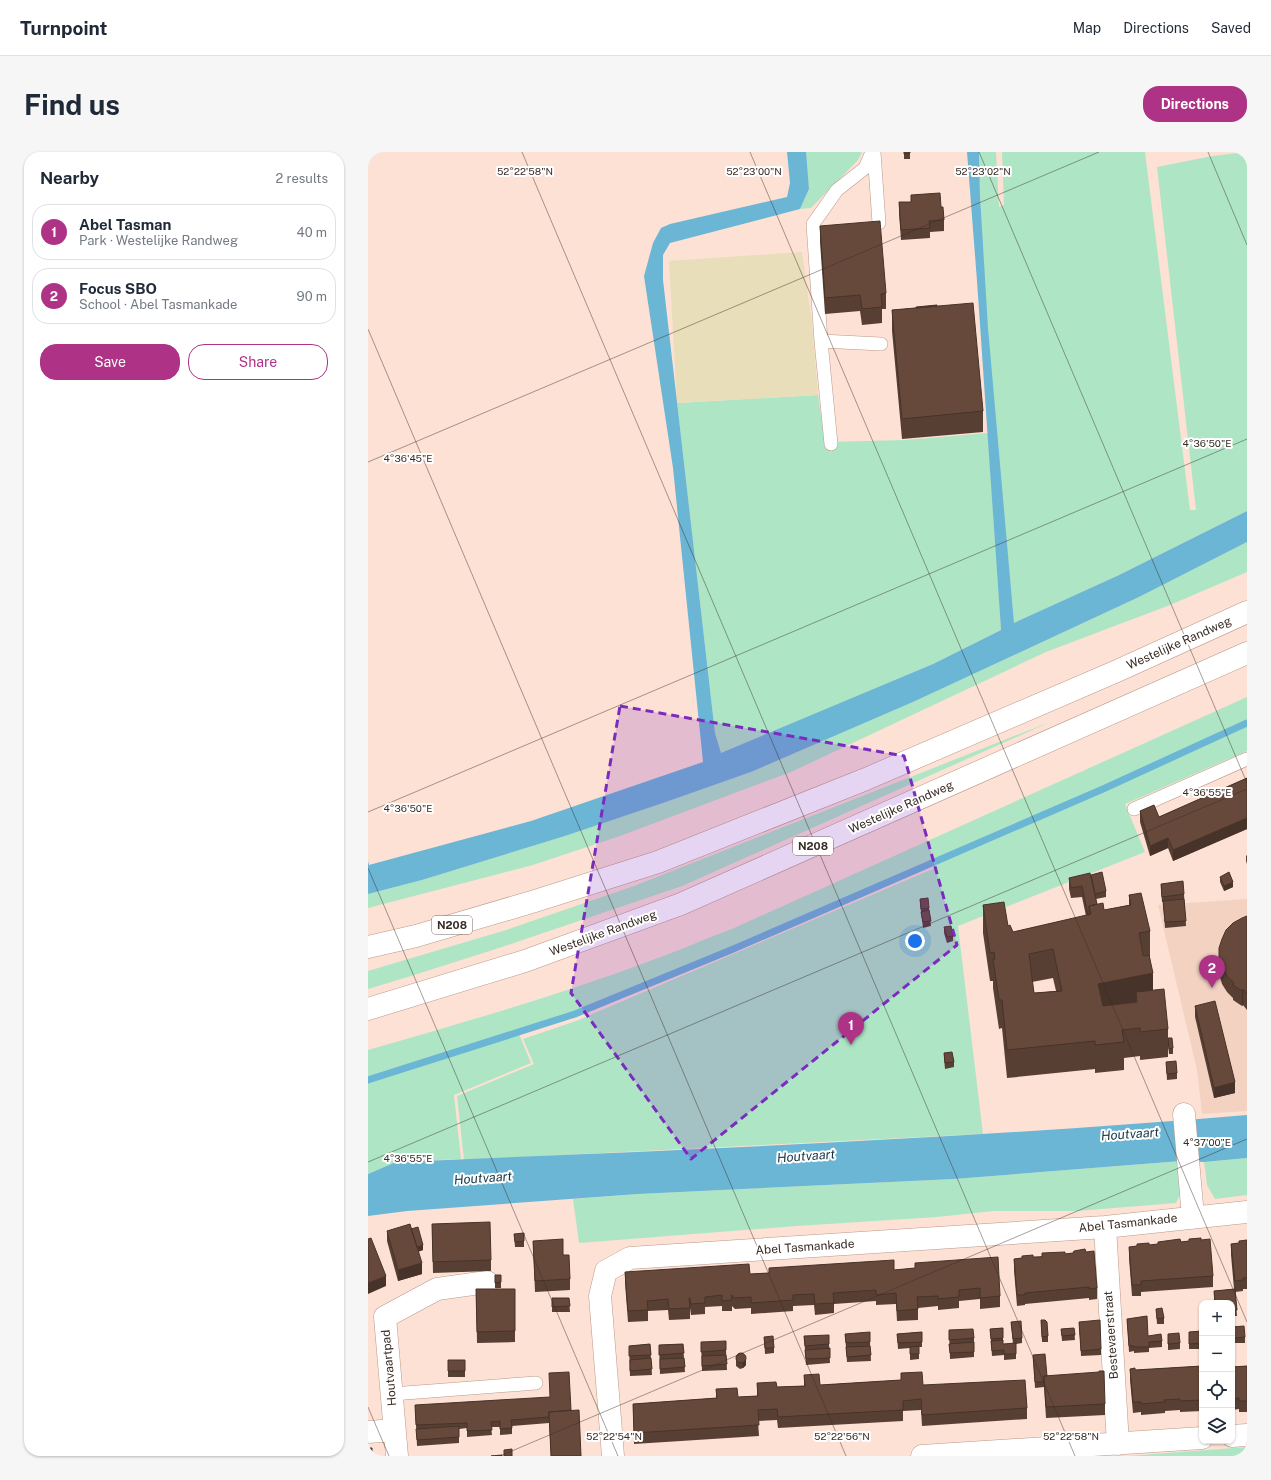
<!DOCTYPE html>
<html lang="en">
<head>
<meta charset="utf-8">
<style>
	:root { --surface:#fff; --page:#f6f6f7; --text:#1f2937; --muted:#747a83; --line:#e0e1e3; --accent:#ae3386 }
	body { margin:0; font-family:"Public Sans",sans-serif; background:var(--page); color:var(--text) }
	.controls { position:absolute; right:12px; bottom:12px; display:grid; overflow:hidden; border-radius:8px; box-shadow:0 1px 3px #0004 }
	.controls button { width:36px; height:36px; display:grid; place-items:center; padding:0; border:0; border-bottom:1px solid var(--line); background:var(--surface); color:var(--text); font:20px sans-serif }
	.you { position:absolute; left:547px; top:789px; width:14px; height:14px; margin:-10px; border:3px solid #fff; border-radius:50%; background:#1a73e8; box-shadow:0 0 0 6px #1a73e833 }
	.badge { display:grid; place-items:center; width:26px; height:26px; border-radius:50%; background:var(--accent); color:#fff; font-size:13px; font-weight:700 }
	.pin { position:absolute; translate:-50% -33px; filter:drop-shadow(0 1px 2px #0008) }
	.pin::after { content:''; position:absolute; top:21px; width:14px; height:12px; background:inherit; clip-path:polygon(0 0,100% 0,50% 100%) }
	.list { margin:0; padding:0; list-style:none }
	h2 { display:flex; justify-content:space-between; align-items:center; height:52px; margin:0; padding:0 16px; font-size:17px }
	h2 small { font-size:13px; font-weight:400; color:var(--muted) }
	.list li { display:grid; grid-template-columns:26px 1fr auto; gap:12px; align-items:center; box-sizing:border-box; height:56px; margin:0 8px 8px; padding:0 8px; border:1px solid var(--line); border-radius:16px }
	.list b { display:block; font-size:15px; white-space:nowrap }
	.list p { margin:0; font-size:13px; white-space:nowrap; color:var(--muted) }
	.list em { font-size:13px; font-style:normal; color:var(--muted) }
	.actions { display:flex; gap:8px; padding:12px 16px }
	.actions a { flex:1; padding:9px 0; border:1px solid var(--accent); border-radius:16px; text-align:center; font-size:14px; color:var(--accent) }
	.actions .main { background:var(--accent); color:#fff }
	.icon { flex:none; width:22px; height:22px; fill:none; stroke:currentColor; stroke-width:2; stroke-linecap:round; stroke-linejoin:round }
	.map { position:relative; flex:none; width:879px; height:1304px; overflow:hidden; border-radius:16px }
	header { display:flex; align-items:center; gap:24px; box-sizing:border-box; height:56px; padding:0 20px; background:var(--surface); border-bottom:1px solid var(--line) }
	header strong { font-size:19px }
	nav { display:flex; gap:22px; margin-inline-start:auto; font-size:14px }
	.intro { display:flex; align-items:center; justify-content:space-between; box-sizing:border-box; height:96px; padding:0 24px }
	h1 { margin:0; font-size:28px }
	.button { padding:10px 18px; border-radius:16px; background:var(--accent); color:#fff; font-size:14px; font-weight:700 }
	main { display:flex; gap:24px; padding:0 24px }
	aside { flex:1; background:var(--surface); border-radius:16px; box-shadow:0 1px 3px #0004 }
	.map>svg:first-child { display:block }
</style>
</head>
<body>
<header>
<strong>Turnpoint</strong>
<nav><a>Map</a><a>Directions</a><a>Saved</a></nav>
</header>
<div class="intro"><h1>Find us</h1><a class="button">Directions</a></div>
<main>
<aside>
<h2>Nearby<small>2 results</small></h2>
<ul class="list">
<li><span class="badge">1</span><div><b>Abel Tasman</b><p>Park · Westelijke Randweg</p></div><em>40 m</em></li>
<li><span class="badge">2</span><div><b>Focus SBO</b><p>School · Abel Tasmankade</p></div><em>90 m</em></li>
</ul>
<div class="actions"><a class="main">Save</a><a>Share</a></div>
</aside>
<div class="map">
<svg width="879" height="1304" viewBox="0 0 879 1304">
	<rect width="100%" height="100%" fill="#fde1d4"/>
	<path fill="#f3d2c2" d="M879,747V959L834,962L829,918L790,753Z"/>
	<path fill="#aee6c5" d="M437,0H494L490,8L443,56L432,57L441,37Z
		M611,0H628L631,55L636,53L634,0H777L822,358H828L789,15L844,4L879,0V359L749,424L646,472C632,315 613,157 611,0Z
		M450,243L457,290L537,288L620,281L633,478L565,512L353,602L347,581L309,251Z
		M879,390V420L802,453L678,500L423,620L252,684L165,713L0,756V742L54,728L197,684L295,651L383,620L545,550L771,445Z
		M879,545V599L757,652L777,700L590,774L615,982L96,1008L89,944L166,912L155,887L208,869L567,716L564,708L372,792L151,882L163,911L86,943L93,1007L28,1010L0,1022V898C97,870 195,842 290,806C315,797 339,786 364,777Z
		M682,570L314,734L131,796L43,824L0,837V819L138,778L266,734Z
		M879,1006V1043L847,1047L839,1033L836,1010Z
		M813,1009L815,1036L808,1051L709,1059H626L569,1065L429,1074L211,1091L205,1047L270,1042L586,1027Z
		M879,1295V1304H760Z"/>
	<path fill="#e8deb9" d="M434,100L444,171L450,243L309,251L301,109Z"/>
	<path fill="#6bb5d5" d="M419,0H438L441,37L432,57L302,91L295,103V128L347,581L353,601L565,512L633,478L609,129L599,0H611L612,44L620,176L646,471L749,424L879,359V390L771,445L545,550L383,620L295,651L197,684L54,728L0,742V709L1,713L163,669L335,610L305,316L276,124L285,91L293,76L302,72L419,45L422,31Z
		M879,963V1006L836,1010L813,1009L586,1027L270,1042L39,1059L0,1064V1022L28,1010C312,998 596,987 879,963Z"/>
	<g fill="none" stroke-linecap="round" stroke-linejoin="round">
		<path stroke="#6bb5d5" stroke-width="7" d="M0,928L207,862L363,798L735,637L879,571"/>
		<defs>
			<path id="lane" d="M506,0L511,71
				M453,189L445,72L469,38L497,16L504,0
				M463,292L453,189L513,192
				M766,657L879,607
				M24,1242L168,1231"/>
			<path id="street" d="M816,962L825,1065
				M737,1075L750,1292
				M0,1280L26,1278
				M864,1284L879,1283
				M29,1304L17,1165L69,1137L119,1130
				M245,1304L232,1144L238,1119L262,1106L737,1075L879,1060
				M554,1304L834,1286"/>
			<path id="primary" d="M0,795L48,784L167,749L290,710L498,627L749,519L879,460
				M0,857L157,809L313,752L879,501"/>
		</defs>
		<use href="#lane" stroke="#ba998a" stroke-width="14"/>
		<use href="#street" stroke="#ba998a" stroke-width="23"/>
		<use href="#primary" stroke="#ba998a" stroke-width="23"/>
		<use href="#lane" stroke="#fff" stroke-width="13"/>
		<use href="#street" stroke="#fff" stroke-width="22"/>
		<use href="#primary" stroke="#fff" stroke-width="22"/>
	</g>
	<path fill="#583f33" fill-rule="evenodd" d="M536,0H542V7H536Z
		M543,43L573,55L576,68V79L562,80V86L533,88L531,61V50H543Z
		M452,74L518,141V157H514V171L494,173L492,159L457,162L452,90Z
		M569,154L615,259V280L534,287L524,179V158Z
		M879,626V677L805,709L800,696L782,704L772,670V659L791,665Z
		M879,703V712L878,709V704Z
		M723,724L738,739V745L728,747L729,752L736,758L761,753V743L782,779V806L785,838L800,877V886L805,896V902H801L800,893V905L772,908V904L756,906V918L727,921V917L639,926L634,876L631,877L625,836V829H622L615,781V753L640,774L645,780L718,764L714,745L703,746L701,737V726ZM685,826L688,839L666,841L664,830Z
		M852,725L865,735L856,739L852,730Z
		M793,732L816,742L818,774L797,776L795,750H794L793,738Z
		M552,747L561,756L563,774L555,776L552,752Z
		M879,764V858L875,853L874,854L865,848V846L859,840L854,832L851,822V796Z
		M576,775L585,784V789L579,791L576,781Z
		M827,854L867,941L846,946L827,865Z
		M576,901L586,910V915L577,917L576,906Z
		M798,910L809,921V927L799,928Z
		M64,1072L123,1108V1119L65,1121Z
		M43,1077L55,1098L50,1100L54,1122L30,1129L19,1089V1079Z
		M146,1082L156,1089V1095H147Z
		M833,1088L845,1124V1135L773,1140V1144H764L761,1106V1095Z
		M879,1088V1137H875V1139L867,1140L869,1164H864V1151H846V1139L866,1137L863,1103V1092L871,1091Z
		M165,1089L195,1103L202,1127V1138L167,1140Z
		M718,1100L729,1136V1147L721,1148V1146L657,1152V1153L649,1154L646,1118V1107Z
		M547,1111L632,1144V1155L612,1157V1147L591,1149V1156L570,1158V1154L550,1156V1168L529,1169L528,1152L508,1153V1149L466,1152V1161L447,1163L446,1153L425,1154V1159L383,1162V1156L367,1157L364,1154V1159H354V1154L337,1155V1162L323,1163L322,1156V1167L301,1168L300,1158L280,1159V1169L260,1170L257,1131V1120L382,1122L401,1121V1116L526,1118L547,1116Z
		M127,1123H133V1136H127Z
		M108,1137H147V1190L109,1191Z
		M184,1146H201L202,1160H184Z
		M788,1157L796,1166V1172H789Z
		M759,1167L780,1184L794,1189V1195L781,1196V1200L766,1201V1199L761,1200Z
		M673,1168L680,1184V1190H674Z
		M643,1170L654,1186V1191L648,1192V1207L636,1208V1203L624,1204L622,1177L635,1176V1192H645Z
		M711,1170L733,1197V1203L713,1204Z
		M864,1175L877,1185V1191H867L864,1189Z
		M706,1176L707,1188L694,1189L693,1177Z
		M581,1178L606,1186V1205L582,1207Z
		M834,1179V1197H821V1180Z
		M554,1180V1195H551V1207L542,1208V1196L530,1197L529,1182Z
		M477,1182L502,1190L503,1209L479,1210Z
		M800,1182L812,1191V1197L800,1198Z
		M436,1184L461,1192L462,1211L438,1213Z
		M396,1185L406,1196V1201L397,1202Z
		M333,1190L358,1198L359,1218L334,1219Z
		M282,1192L284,1223L262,1224L261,1194Z
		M315,1192L317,1220L292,1222L291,1193Z
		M370,1202L378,1213L375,1216L372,1217L368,1214V1205Z
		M665,1203L679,1224L737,1252V1263L678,1266L676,1235L667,1236Z
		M80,1208H97V1225H80Z
		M834,1214V1259L812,1260V1258L797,1259V1261L773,1263V1260L765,1261L762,1228V1217L767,1218Z
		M879,1214V1260H871V1257L864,1258V1215Z
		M533,1221L555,1233L659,1256V1267L554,1274L553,1258L535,1259V1269L410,1276L409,1268L390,1269L391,1284L266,1292L265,1252L348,1246V1237L370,1245L389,1244V1231L409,1235L436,1234V1223L452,1233L533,1228Z
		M47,1253L203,1258L213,1304H183L181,1271L144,1274V1282L132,1283V1275H123L124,1283L99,1285V1276L91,1277V1291L49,1294Z"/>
	<path fill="#473329" d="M879,666V677L805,709V698Z
		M800,686V696L782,704V694Z
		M865,730V735L856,739V734Z
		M785,821V849L768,840V853L730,860V832Z
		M875,837V853L874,854V839Z
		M867,930V941L846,946V936Z
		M55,1093V1098L47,1100V1095Z
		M54,1111V1122L30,1129V1118Z
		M18,1124V1134L0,1142V1131Z
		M378,1207V1213L375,1216V1210Z"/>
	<path fill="#66493b" stroke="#473329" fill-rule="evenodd" d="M536,0H542V1L536,2Z
		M572,41L573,55H575L576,68L561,69L562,76L533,78L531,50H543V43Z
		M512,69L518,141L513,142L514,155L494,157L492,143L457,146L452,74Z
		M605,151L615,259L534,267L524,158Z
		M569,153V154L548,156V155Z
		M879,626V666L805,698L800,686L782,694L772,659L786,653L791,665Z
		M734,720L738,739L727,742L723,723Z
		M861,720L865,730L856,734L852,725Z
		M722,721L729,752L721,754V763H720L714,734L703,736L701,726Z
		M815,729L816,742L794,745L793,732Z
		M773,741L782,779L771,781L775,803L776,804L781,803L785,821L730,832L735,854L769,850L768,840L796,837L800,877L772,880V876L754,878L756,890L727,893V889L639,898L634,848H631L625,807H627L626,800L622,801L615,753L636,750L640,774L642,773L645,780L723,762L721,754L735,751L736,758L763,753L761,743ZM685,797L694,839L666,841L661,802Z
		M560,746L561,756L553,757L552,747Z
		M816,747L818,769L797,770L795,749Z
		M561,758L563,769L555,770L553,760Z
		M879,764V842L875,837L874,839L865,833L866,831L859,824L854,816L851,806V796L854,787L858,778L865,771L874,766Z
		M583,774L585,784L579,785L576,775Z
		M847,849L867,930L846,936L827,854Z
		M800,886H804L805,896L801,897Z
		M584,900L586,910L577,911L576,901Z
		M808,909L809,921L799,922L798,910Z
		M122,1070L123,1108L65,1110L64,1072Z
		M42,1072L54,1111L30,1118L19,1079Z
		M50,1075L55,1093L49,1095L43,1077Z
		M156,1081V1089L147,1090L146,1082Z
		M3,1086L18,1124L0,1131V1087Z
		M833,1086V1088L842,1087L845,1124L773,1129V1133H764L761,1095L769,1094V1092L781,1091V1093L790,1092V1090L812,1087L813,1090L821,1089V1087Z
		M195,1087V1103H201L202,1127L167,1129L165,1089Z
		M879,1088V1126H875V1128L867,1129L863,1092L871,1091V1089Z
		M717,1097L718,1100L726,1099L729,1136L721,1137V1135L657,1141V1143H649L646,1107L654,1106V1104L665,1103V1105H674V1101L697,1100V1102L705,1101L706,1099Z
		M630,1105L632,1144L612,1146V1136L591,1138V1145L570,1147V1144L549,1145L550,1157L529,1159L528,1141L508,1143V1138L465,1141L466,1151L447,1152L446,1142L425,1143V1148L383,1151V1145L367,1146L363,1143L364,1148L354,1149V1143L337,1145V1151L323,1152L322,1146H321L322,1156L301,1157L300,1147L279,1149L280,1158L260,1159L257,1120L381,1112L382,1122L401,1121V1116L526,1108V1118L547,1116V1111Z
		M127,1123H133V1130L127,1131Z
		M108,1137H147V1179L109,1180Z
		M867,1137L869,1158L864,1159V1151H847L846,1139Z
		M184,1146H201L202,1154L184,1155Z
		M794,1156L796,1166L789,1167L788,1157Z
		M779,1164L780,1184L793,1182L794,1189L781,1190V1195H766V1194H761L759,1167Z
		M673,1168H677L679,1170L680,1184L674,1185Z
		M732,1168L733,1197L713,1199L711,1170Z
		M653,1169L654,1186L645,1187L643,1170Z
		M876,1174L877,1185L867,1186L864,1183V1175Z
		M635,1176V1186L623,1187L622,1177Z
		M706,1176L707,1183L694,1184L693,1177Z
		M605,1177L606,1186L581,1188V1178Z
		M834,1179V1191L821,1192V1180Z
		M502,1180V1190L478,1191L477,1182Z
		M554,1180V1190L530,1191L529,1182Z
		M811,1181L812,1191L800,1192V1182Z
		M461,1183V1192L437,1194L436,1184Z
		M405,1184L406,1196H397L396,1185Z
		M635,1188V1192L648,1191V1202H636V1198L624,1199L623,1189Z
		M358,1189V1198L333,1200V1190Z
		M606,1190V1200L582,1201L581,1192Z
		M282,1192L283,1203L261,1204V1194Z
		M315,1192L316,1201L291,1203V1193Z
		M502,1194L503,1203L479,1205L478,1195Z
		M551,1194V1202H542V1195Z
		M462,1196V1206L438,1207L437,1198Z
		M368 1206a5 5 0 1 1 10 0a5 5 0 1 1-10 0Z
		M677,1202L679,1224H676V1230H667L665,1203Z
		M358,1203L359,1212L334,1214V1204Z
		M283,1206L284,1217L262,1219V1208Z
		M316,1206L317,1215L292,1217V1207Z
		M80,1208H97V1219H80Z
		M834,1214V1248L812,1249V1247L796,1248L797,1250L773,1252V1250H765L762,1217L767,1216V1218Z
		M879,1214V1249H871V1246L864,1247V1215Z
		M731,1219H736L737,1252L678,1255L676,1224L731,1220Z
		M201,1220L203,1258L181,1260V1265L143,1268L144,1276L132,1277V1269L123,1270L124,1278L99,1279V1271L48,1273L47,1253L182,1245L181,1221Z
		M554,1220L555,1233L657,1228L659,1256L554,1263L553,1247L535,1249V1258L410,1265L409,1257L390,1258L391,1273L266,1281L265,1252L349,1246L348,1237L369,1236L370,1245L390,1244L389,1231L408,1230L409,1235L437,1234L436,1223L451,1222L452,1233L533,1228V1221Z
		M211,1258L213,1304H183L181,1260Z
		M91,1274V1285L49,1288L48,1277Z
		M0,1296H4V1304H0Z
		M144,1297V1304H136V1298Z
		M134,1303V1304H123Z"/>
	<path fill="#7b2cbf" fill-opacity="0.2" stroke="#7b2cbf" stroke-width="3" stroke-dasharray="8 5" stroke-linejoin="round" d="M252,554L536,604L589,793L323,1007L203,841Z"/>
	<path fill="none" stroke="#392c26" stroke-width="1" stroke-opacity="0.45" d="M154,0L707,1304M382,0L879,1170M611,0L879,631M840,0L879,93M0,177L478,1304M0,310L731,0M0,660L879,287M0,716L250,1304M0,1010L879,637M0,1255L21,1304M132,1304L879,987"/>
	<g text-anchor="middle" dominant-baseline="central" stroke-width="4" stroke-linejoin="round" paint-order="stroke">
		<g fill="#fff" stroke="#746b67" stroke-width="1">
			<rect x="425" y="685" width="40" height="18" rx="3"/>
			<rect x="64" y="764" width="40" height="18" rx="3"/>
		</g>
		<g font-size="11" font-weight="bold" fill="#392c26">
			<text x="445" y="694">N208</text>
			<text x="84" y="773">N208</text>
		</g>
		<g font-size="12" fill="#392c26" stroke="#fff">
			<text transform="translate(811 491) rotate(-24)">Westelijke Randweg</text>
			<text transform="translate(533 655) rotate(-24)">Westelijke Randweg</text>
			<text transform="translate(235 781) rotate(-20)">Westelijke Randweg</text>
			<text transform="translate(760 1071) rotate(-6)">Abel Tasmankade</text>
			<text transform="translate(437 1095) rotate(-4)">Abel Tasmankade</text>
			<text transform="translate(743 1183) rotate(-94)">Bestevaerstraat</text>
			<text transform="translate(21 1216) rotate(-95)">Houtvaartpad</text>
		</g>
		<g font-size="13" font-style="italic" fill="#113442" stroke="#fff">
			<text transform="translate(762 982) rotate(-4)">Houtvaart</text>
			<text transform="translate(438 1004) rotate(-4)">Houtvaart</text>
			<text transform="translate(115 1026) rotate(-4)">Houtvaart</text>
		</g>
	</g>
	<g font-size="10" text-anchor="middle" fill="#392c26" stroke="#fff" stroke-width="4" stroke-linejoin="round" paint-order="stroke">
		<text x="157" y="23">52°22'58"N</text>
		<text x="386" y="23">52°23'00"N</text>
		<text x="615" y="23">52°23'02"N</text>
		<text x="839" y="295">4°36'50"E</text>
		<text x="40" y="310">4°36'45"E</text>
		<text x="839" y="644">4°36'55"E</text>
		<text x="40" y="660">4°36'50"E</text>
		<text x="839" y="994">4°37'00"E</text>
		<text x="40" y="1010">4°36'55"E</text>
		<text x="246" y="1288">52°22'54"N</text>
		<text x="474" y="1288">52°22'56"N</text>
		<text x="703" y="1288">52°22'58"N</text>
	</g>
</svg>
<div class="controls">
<button>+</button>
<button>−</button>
<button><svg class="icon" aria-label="locate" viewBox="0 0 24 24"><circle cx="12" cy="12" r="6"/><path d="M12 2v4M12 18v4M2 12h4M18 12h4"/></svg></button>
<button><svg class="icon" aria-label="layers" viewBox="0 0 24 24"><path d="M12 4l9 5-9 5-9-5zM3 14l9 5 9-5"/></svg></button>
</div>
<div class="you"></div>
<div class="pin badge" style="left:483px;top:893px">1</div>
<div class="pin badge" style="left:844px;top:836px">2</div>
</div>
</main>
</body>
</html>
